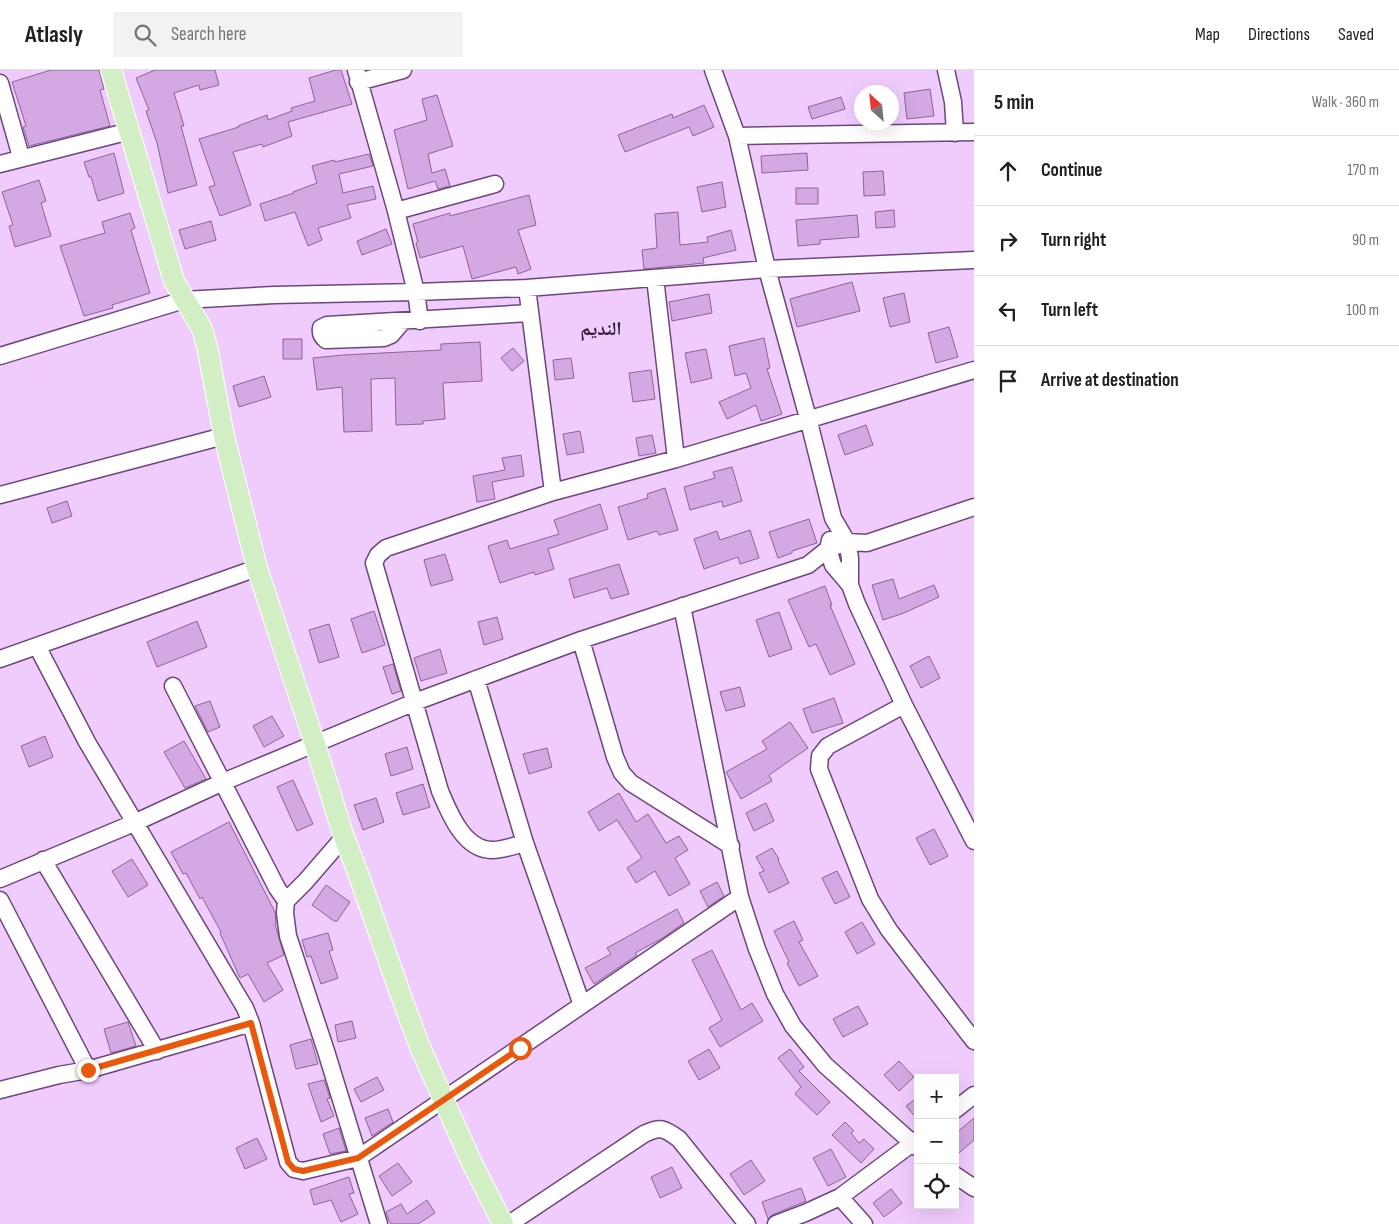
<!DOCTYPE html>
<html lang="en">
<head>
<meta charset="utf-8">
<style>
	:root { --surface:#fff; --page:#f2f2f2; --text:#202124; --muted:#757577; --line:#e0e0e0 }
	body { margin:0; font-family:"Sofia Sans Condensed","Noto Naskh Arabic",sans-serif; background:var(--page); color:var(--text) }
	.controls { position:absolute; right:15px; bottom:15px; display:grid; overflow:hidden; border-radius:0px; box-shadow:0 5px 20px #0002 }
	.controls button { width:45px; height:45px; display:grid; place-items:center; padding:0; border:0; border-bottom:1px solid var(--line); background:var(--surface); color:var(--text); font:25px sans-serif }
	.compass { position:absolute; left:854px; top:15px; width:45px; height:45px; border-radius:50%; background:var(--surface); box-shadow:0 5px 20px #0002; rotate:333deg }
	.stop { position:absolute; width:15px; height:15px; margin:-11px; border:4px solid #ea580c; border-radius:50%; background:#fff }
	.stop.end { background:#ea580c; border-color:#fff; box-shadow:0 1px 5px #0008 }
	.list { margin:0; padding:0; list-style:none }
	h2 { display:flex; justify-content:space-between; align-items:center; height:65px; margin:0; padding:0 20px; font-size:21px }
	h2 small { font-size:16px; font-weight:400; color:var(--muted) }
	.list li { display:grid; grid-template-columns:32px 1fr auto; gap:15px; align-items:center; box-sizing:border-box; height:70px; padding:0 20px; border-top:1px solid var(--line) }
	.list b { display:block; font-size:19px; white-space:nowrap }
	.list em { font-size:16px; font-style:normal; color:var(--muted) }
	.icon { flex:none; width:28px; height:28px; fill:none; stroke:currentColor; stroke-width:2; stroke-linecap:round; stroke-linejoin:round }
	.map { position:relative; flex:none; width:974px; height:1154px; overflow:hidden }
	header { display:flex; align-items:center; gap:30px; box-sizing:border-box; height:70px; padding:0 25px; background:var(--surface); border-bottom:1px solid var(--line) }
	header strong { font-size:24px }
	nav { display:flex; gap:28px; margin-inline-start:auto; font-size:18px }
	.search { width:350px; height:45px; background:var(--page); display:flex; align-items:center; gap:12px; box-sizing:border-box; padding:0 18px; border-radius:0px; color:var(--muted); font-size:19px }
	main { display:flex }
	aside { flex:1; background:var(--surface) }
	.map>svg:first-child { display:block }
</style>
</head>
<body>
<header>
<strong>Atlasly</strong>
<div class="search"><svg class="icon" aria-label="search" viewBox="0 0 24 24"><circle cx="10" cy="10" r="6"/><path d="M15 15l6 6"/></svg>Search here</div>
<nav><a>Map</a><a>Directions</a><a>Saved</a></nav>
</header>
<main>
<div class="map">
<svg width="974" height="1154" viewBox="0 0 974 1154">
	<rect width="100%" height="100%" fill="#f0ccfd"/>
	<path fill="#d4a8e3" stroke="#8c639b" d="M51,0H99L104,19L100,20L110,56L29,76L23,57L26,56L12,12Z
		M155,0H215L219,15L200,20L199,15L174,23L184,56H181L197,115L168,123L157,73L146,41L149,40L136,8Z
		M336,0H341L352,34L288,52L292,66L263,77L262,74L233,82L251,135L220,146L209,117L215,115L199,69L239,57L238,56L267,45L268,50L292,41L291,38L315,31L309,8Z
		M930,19L934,46L907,49L904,23Z
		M437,25L453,76L428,84L432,103L445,99L450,116L438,119L435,111L408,119L394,60L427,50L422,29Z
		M841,27L845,39L812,49L808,37Z
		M704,35L714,57L693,66L689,57L625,82L618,65L672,44L673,48Z
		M114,83L124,123L98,131L91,107H89L84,92Z
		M807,83L808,100L762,103L761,86Z
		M369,84L373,96L339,104L343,123L373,116L376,129L347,135L351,148L318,158L322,170L308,176L295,142L265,151L260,134L294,123L293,122L317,113L312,96L334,90L335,92Z
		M883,101L885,125L864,126L863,102Z
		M39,110L46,131L41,133L51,166L15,177L9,156L13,155L2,122Z
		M722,112L726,137L702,142L697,117Z
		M796,118H818V134H796Z
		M529,125L536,155L518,160L531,199L518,204L516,197L472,209L463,176L420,188L416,173L418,172L413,154L450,143V146Z
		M894,140L895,157L876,158L875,142Z
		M678,142L680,175L708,172L707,167L731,160L736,180L703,188L704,193L644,199L642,180L657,178L655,144Z
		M130,143L135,158L131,160L150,223L112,235L113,238L84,246L60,176L105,163L102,152Z
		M857,145L859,167L820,170V174L798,176L796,150Z
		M211,151L216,170L185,179L179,160Z
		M386,159L392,174L362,185L357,171Z
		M852,212L860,241L797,257L790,229Z
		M904,223L910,252L890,257L883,228Z
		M709,224L712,243L672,251L669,232Z
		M949,257L958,287L936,293L928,263Z
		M764,268L770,298L767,299L782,344L761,351L756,335L727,349L719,332L751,318L746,303L735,306L729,276Z
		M283,269H302V289H283Z
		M480,272L482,311L443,313L445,349L423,351V354L396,355L395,308L371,309L372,361L344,362L342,317L317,320L313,288L343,285L441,280V274Z
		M513,278L524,291L512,301L501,288Z
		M706,279L712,308L691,313L685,283Z
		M571,288L574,308L555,310L553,290Z
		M651,300L655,329L633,332L629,303Z
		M264,306L271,327L239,337L233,316Z
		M866,355L873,375L845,385L838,365Z
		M580,361L584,382L567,385L563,364Z
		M652,365L656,383L639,386L636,368Z
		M521,385L524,406L492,412L495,429L477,432L473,406L505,400L502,388Z
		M732,397L742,431L723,437L722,431L690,440L684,417L715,408L713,402Z
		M665,418L678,460L659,465L657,461L628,470L618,437L648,428L647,424Z
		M67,431L72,446L52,453L47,438Z
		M600,434L608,459L548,479L554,499L535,505L534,502L500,513L488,476L507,470L510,479L559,464L554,450Z
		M809,449L817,473L792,481V483L778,488L769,462Z
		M750,460L759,488L740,494L738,487L704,499L694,469L717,461L720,470Z
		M445,484L453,510L431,516L424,490Z
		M619,494L629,524L611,529L607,518L574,528L569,509Z
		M893,509L899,529L934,515L939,527L904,543L883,550L872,515Z
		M825,516L832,535H830L855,594L830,605L816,574L809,577L788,530Z
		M374,541L385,575L362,583L351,549Z
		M779,542L792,579L769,587L756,550Z
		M497,547L503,569L484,575L478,552Z
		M197,551L207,577L157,597L147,572Z
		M329,554L339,587L319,593L309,560Z
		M440,579L447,603L421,611L414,588Z
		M929,586L940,608L921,618L910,596Z
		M393,594L401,621L392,624L383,597Z
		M740,617L745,636L726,641L720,622Z
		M834,628L843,653L812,663L803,639Z
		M210,631L220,657L208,662L195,636Z
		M272,646L284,666L264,677L253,656Z
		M790,652L808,678L769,705L772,711L741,729L726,702L767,679L762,671Z
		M45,666L53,687L29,697L21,676Z
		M184,671L206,709L185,718L164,682Z
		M407,677L413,699L391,706L385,684Z
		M547,678L552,697L529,704L523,684Z
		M293,710L313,754L297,761L277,717Z
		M423,714L430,737L403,745L396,723Z
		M619,723L636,752L648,744L666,773L679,766L688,780L675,788L690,814L669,826L655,801L636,813L627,798L642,788L617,750L599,761L588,742Z
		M376,728L384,752L363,760L354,735Z
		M766,733L774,751L754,761L746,743Z
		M229,752L275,842L276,854H275L284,885L267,893L283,920L264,932L248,904L240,908L220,863L221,862L202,827L200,829L186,803L183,804L171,782Z
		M934,759L948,786L930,795L916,768Z
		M772,778L779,789L778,790L789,813L769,823L759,803L764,801L756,787Z
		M132,789L148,815L128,827L112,801Z
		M837,801L850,827L835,834L822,808Z
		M717,812L724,826L708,837L700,821Z
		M326,815L350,832L337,851H334L312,835Z
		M677,839L684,853L661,869L635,883L637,885L594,914L585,898L611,884L607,878Z
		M794,851L803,870L799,872L818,906L799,916L787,893L789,892L774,861Z
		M862,852L875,874L857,884L845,862Z
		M328,863L333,880L329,881L338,908L321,914L311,886L307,887L302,870Z
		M712,880L741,940L752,933L763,951L720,977L709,958L722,950L692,890Z
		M858,936L868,954L843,967L833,949Z
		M352,951L356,968L338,972L335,955Z
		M128,952L136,976L111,983L104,959Z
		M311,969L318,994L296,999L290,975Z
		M709,979L720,998L699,1010L688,991Z
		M790,979L804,997L799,1001L830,1032L817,1045L795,1024L801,1017L778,988Z
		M899,991L914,1007L899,1021L884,1005Z
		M377,1007L384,1020L361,1032L354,1019Z
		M324,1010L330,1028L327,1029L334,1046L321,1052L308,1014Z
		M918,1027V1050L906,1036Z
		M388,1039L393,1052L372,1066L365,1048Z
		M974,1048V1070L959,1083L955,1078V1064Z
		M845,1052L854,1061L851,1063L859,1073L864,1069L874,1079L861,1093L832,1065Z
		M339,1058L346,1081L330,1084L323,1064Z
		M257,1068L267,1089L245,1099L236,1078Z
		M831,1079L846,1107L828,1116L813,1088Z
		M751,1090L765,1111L744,1125L730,1104Z
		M398,1093L412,1112L392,1126L379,1106Z
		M672,1097L682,1118L660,1128L651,1107Z
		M349,1107L354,1123L349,1124L358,1144L341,1152L331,1130L314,1135L310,1120Z
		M801,1118L806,1131L772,1145L768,1149L762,1132Z
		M891,1119L902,1133L884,1147L873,1133Z
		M427,1130L435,1143L418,1154H391L388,1148L386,1142L401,1134L407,1144Z"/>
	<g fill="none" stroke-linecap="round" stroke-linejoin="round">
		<defs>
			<path id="minor" d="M356,0L396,141L416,222L420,251
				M713,0L737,66L767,199L808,348L833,448L847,472L850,488V515
				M946,0L953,32L955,63
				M358,12L403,0
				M0,13L21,87
				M737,66L974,62
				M0,94L130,61
				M396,141L495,114
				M655,208L676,389
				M527,218L553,422
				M403,251L391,265L384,268L326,270C322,267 320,264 321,258L327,255L530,243
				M0,286L184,230L274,225L416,222L527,218L767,199L974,190
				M0,425L224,366
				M830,470L828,479L833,495L850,515L857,534L904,635L974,771
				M682,536L740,827L757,879L775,924L793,956L825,995L918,1078
				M581,570L615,687L622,703L631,713L731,776
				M37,576L87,672L245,938L251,953L288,1092L294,1099L303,1101L358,1088L740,827
				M0,589L257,498
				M476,609L525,773L582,935
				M173,616L277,818L286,831L305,812L344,767
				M904,635L828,676L820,686L819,699L870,829L889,860L974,971
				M525,773C516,775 500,781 491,780C463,779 449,742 440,721L374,493L378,485L386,478L553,422L676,389L974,300
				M43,790L157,981
				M0,809L134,753L223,712L415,632L581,570L808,495L828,479L847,472L867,473L974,437
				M0,830L88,1000
				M286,831L285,843L288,866L326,981L379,1154
				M0,1020L59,1005L88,1000L251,953
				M955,1040L974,1025
				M955,1105L974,1118
				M840,1127L864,1154
				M509,1154L644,1064C660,1056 664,1058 679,1069L747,1154
				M776,1154L805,1143L840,1127L918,1069"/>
			<path id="major" d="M111,0L174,211L202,259L207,276L224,366L257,498L315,674L344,767L358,803L400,923L420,977L471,1091L503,1154"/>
		</defs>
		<use href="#minor" stroke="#6e467b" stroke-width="19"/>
		<use href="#major" stroke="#fff" stroke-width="22"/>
		<use href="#minor" stroke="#fff" stroke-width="16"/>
		<use href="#major" stroke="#d1eec5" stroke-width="20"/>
	</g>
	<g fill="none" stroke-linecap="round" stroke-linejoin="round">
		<path stroke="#ea580c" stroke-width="6" d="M88,1000L251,953L288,1092L294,1099L303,1101L358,1088L520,978"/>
	</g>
	<g text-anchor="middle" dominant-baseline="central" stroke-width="4" stroke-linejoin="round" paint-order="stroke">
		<g font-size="19" font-weight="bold" fill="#301f36" stroke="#f0ccfd">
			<text x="601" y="259">النديم</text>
		</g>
	</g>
</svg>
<div class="controls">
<button>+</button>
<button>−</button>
<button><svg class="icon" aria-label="locate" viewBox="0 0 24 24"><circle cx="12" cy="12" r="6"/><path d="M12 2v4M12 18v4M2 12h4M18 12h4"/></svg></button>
</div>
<svg class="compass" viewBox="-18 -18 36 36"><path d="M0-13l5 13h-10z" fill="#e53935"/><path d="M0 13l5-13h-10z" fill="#757577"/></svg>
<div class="stop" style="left:520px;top:978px"></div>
<div class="stop end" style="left:88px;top:1000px"></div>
</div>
<aside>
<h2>5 min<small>Walk · 360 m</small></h2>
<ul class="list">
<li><svg class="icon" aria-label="ahead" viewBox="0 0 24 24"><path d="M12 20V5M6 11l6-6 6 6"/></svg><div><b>Continue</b></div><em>170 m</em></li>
<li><svg class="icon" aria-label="right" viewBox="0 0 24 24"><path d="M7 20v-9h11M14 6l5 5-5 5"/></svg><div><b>Turn right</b></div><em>90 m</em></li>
<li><svg class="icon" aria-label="left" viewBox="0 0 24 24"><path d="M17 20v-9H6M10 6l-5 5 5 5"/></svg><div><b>Turn left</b></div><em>100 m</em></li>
<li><svg class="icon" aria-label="arrive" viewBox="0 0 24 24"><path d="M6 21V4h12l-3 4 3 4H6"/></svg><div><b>Arrive at destination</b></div></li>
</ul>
</aside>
</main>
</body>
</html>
